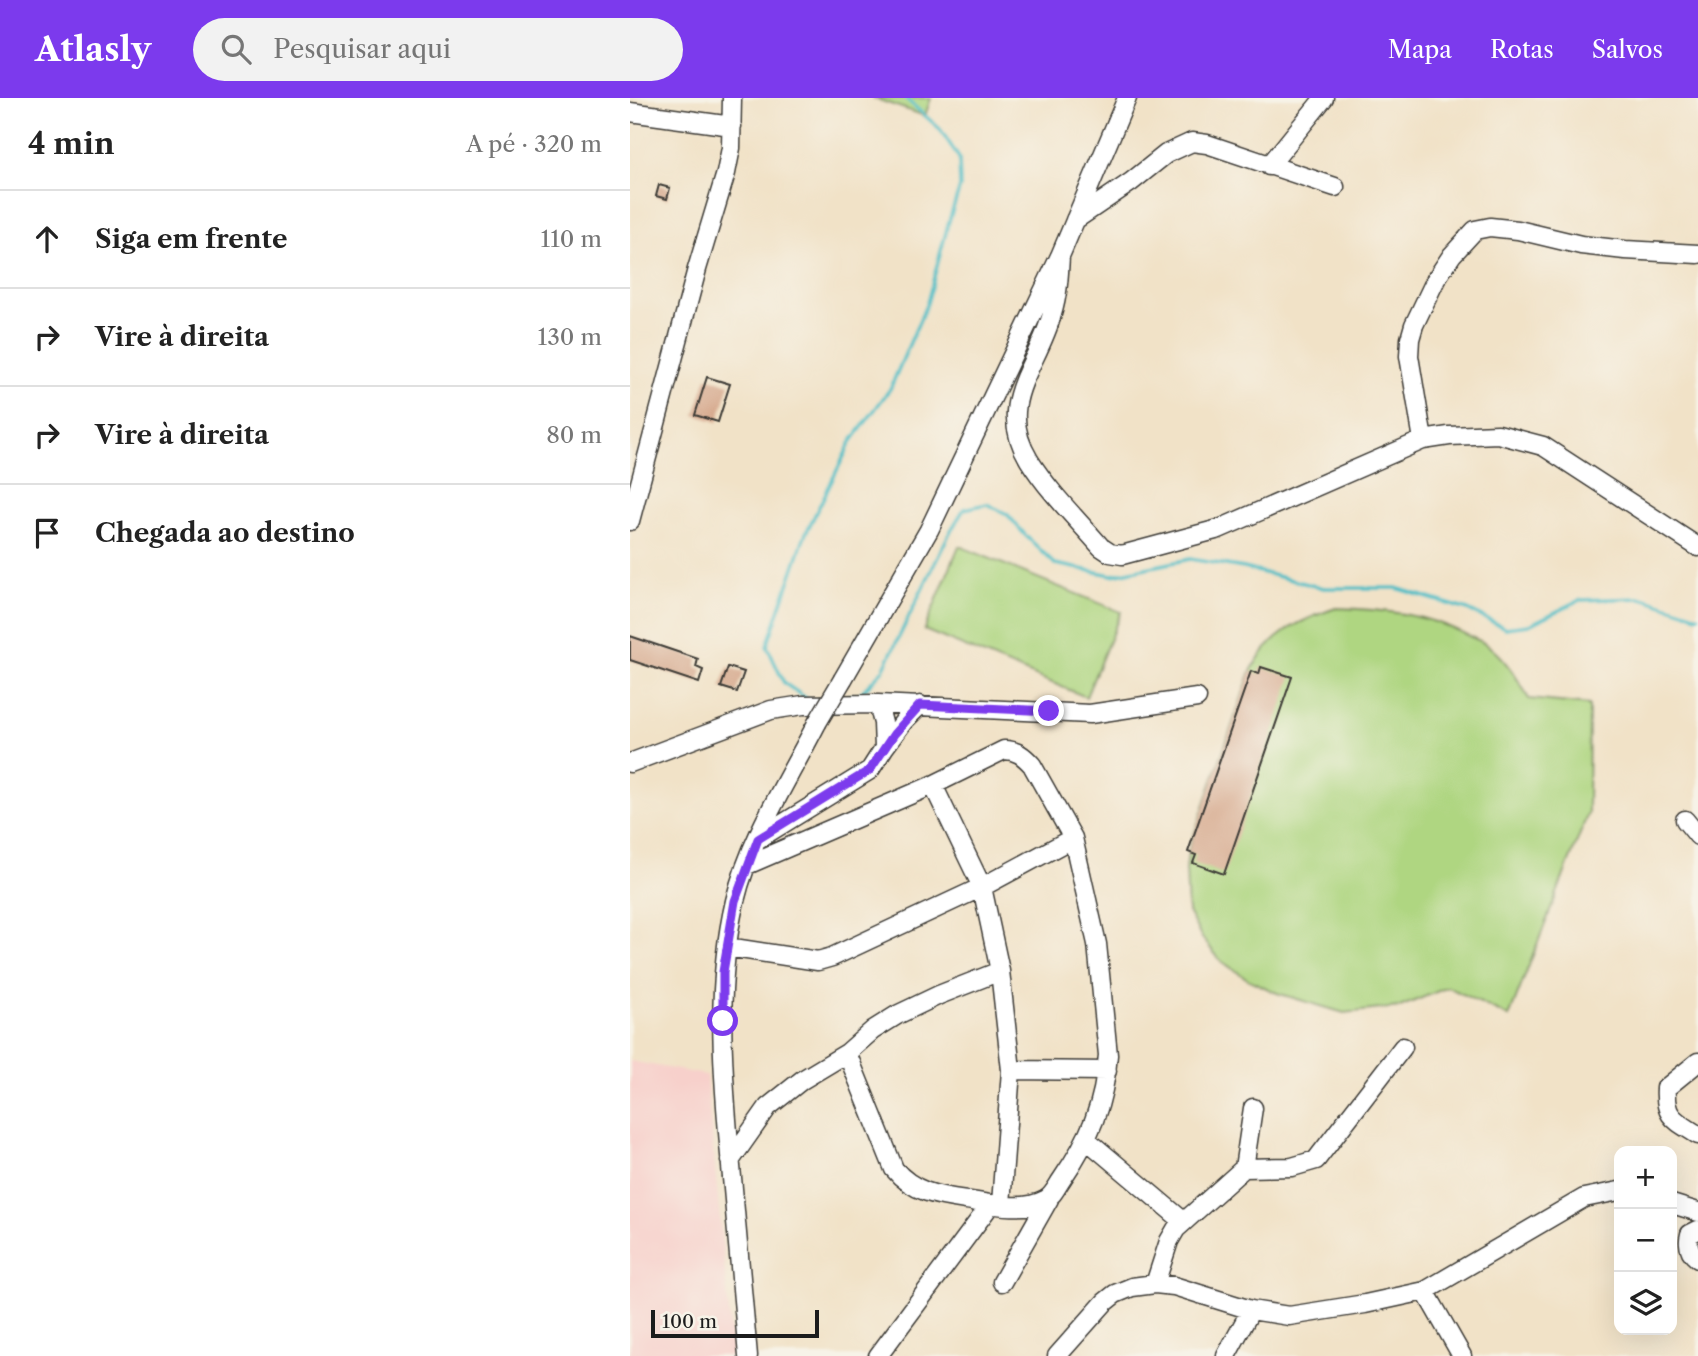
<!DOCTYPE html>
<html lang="pt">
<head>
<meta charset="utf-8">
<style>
	:root { --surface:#fff; --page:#f2f2f2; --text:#222; --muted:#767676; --line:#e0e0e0; --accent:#7c3aed }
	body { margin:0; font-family:"Libre Caslon Text",serif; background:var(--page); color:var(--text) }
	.controls { position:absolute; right:21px; bottom:21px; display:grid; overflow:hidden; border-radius:14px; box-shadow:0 7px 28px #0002 }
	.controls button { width:63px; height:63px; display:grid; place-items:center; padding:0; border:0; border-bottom:2px solid var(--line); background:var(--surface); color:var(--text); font:35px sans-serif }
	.scale { position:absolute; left:21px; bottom:18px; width:168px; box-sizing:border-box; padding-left:7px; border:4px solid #1c1c1c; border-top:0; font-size:19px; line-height:24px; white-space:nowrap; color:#1c1c1c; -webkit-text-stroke:5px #f7f3e8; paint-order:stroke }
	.stop { position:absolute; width:21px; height:21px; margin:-16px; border:5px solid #7c3aed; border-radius:50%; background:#fff }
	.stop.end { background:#7c3aed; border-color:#fff; box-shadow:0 2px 7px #0008 }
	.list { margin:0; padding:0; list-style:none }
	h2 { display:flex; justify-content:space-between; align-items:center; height:91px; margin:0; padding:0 28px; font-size:30px }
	h2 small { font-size:23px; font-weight:400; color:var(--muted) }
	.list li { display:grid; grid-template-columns:46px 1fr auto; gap:21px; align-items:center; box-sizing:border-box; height:98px; padding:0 28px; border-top:2px solid var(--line) }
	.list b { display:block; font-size:26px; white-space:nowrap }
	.list em { font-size:23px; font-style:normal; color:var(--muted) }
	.icon { flex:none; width:38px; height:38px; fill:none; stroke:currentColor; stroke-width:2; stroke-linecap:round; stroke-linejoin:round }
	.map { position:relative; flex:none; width:1068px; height:1258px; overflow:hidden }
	header { display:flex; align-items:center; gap:42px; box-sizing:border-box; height:98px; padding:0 35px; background:var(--accent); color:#fff }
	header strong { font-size:33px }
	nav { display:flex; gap:38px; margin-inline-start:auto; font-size:24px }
	.search { width:490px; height:63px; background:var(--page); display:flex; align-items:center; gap:18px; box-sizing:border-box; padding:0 24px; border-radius:38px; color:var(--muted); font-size:26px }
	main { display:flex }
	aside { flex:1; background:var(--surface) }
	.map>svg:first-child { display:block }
</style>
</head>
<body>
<header>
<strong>Atlasly</strong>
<div class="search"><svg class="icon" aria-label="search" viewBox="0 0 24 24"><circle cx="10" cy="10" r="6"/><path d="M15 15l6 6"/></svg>Pesquisar aqui</div>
<nav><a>Mapa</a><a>Rotas</a><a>Salvos</a></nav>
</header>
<main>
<aside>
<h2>4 min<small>A pé · 320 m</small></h2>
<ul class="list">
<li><svg class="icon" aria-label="ahead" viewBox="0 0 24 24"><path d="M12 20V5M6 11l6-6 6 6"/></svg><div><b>Siga em frente</b></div><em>110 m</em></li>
<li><svg class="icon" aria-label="right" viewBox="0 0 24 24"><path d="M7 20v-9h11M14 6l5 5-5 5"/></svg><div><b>Vire à direita</b></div><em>130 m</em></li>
<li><svg class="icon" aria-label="right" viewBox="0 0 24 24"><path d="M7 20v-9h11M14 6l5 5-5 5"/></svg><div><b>Vire à direita</b></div><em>80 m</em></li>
<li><svg class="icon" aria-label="arrive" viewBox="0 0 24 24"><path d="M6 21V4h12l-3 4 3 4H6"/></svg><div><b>Chegada ao destino</b></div></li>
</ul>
</aside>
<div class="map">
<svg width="1068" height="1258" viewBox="0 0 1068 1258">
	<rect width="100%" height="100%" fill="#f7f3e8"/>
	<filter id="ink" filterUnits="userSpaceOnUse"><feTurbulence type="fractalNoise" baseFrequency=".0143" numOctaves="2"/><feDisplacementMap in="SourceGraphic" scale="14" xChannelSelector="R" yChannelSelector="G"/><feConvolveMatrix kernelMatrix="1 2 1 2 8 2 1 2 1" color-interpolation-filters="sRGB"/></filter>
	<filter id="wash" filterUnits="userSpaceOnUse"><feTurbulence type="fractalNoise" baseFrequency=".00686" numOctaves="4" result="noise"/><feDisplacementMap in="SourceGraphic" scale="28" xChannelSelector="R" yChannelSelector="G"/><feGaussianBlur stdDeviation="1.57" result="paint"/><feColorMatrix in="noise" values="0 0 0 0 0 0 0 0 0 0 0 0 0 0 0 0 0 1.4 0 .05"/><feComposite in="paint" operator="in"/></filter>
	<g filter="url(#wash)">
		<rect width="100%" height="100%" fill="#f1e2c7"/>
		<path fill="#f7d0cb" d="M0,963L76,977L103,1258H0Z"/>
		<path fill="#afd681" stroke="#66794e" stroke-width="2" d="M243,0H301L295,18Z
			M329,448L491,514L456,599L294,532Z
			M706,510C752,511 796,516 837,537C845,541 855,544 861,550C878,564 889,582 899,601L959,607L958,715L879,919L818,889L770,909L714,915L647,895L619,882L591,863L572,840L558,814L556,771L558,754L621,573C640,536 668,523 706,510Z"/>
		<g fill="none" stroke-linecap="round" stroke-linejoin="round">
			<path stroke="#50bec6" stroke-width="3.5" d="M219,598L229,597L253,572L320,434L334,411L357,406L377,416L396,438L425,466L482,477L560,461L614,470L694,490H766L838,512L875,530L899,527L950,502L1012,500L1068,518
				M177,601L154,585L137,548L175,437L221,344L260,291L297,205L319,123L330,89L329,60L310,31L275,0"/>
		</g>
		<g id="blocks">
			<path fill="#d6a88c" d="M29,87L40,90L37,101L26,98Z
				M77,279L100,286L88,324L65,317Z
				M0,538L68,561L66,569L73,572L69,585L0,562Z
				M98,569L114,574L107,594L91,589Z
				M631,569L662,579L594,776L563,765L566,757L558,754L621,573L629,576Z"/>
		</g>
	</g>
	<g filter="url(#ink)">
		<use href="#blocks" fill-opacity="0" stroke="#3c3a36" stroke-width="2"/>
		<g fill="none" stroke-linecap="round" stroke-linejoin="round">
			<defs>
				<path id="minor" d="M0,14L102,28
					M639,68L694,0
					M445,122L501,84L536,56L562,44L577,46L705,89
					M430,158C429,177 428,197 422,216C408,269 364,304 399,362C419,394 447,421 471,449L480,455L492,457L589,431L793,342L819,338L868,336L913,348L1068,449
					M793,342L779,258L780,241L784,227L806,181L822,157L845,132L860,129L888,132L951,147L995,152L1068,156
					M0,423L67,171L96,75L101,50L102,0
					M213,581L299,432L430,158L497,0
					M254,650L274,623L290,607
					M0,665L141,612L173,607L248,606L460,616L567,600
					M303,687L352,789L370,873L381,972L477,973
					M1055,722L1068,738
					M128,741L240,672L254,650L253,625L248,606
					M117,767L303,687L374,652C387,652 394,658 402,667L443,740L467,846L478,957C474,1007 460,1040 432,1081C427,1088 423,1098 415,1102C393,1114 360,1106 336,1102C307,1098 283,1094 264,1071L217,955
					M97,849L188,863L202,859L352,789L443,740
					M1068,964L1036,990C1034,1020 1045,1022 1068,1037
					M457,1042L553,1123
					M100,1063L138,1009L172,982L217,955L243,932L267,917L309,897L370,873
					M614,1070L662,1069L686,1062L773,949
					M371,1106L381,972
					M1042,1106L1068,1114
					M1068,1132L1060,1136C1057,1147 1059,1154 1068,1161
					M372,1184L419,1101
					M525,1186L539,1143L546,1131L614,1070L623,1010
					M795,1193L832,1258
					M118,1258C112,1187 105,1117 99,1046C92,965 86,883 105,803C120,740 158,682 187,625
					M248,1258L361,1106
					M427,1258L475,1204L485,1196L502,1189L525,1186L544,1188L621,1212L659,1218L735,1206L795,1193L954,1100L989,1093
					M596,1258L621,1212"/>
			</defs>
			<use href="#minor" stroke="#3c3a36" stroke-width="21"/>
			<use href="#minor" stroke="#fff" stroke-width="18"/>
			<defs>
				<path id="minor-bridge" d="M187,625L213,581"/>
			</defs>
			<use href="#minor-bridge" stroke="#3c3a36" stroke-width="21" stroke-linecap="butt"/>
			<use href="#minor-bridge" stroke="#fff" stroke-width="18"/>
		</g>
	</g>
	<g fill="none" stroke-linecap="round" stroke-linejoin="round" filter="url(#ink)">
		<path stroke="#7c3aed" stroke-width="9" d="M93,923V874L105,803L128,741L240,672L264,636L290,607L419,613"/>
	</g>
</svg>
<div class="controls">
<button>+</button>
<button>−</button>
<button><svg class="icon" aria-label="layers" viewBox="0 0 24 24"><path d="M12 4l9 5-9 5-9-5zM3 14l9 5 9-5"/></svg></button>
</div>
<div class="scale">100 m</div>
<div class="stop" style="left:93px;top:923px"></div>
<div class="stop end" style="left:419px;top:613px"></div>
</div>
</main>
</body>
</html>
